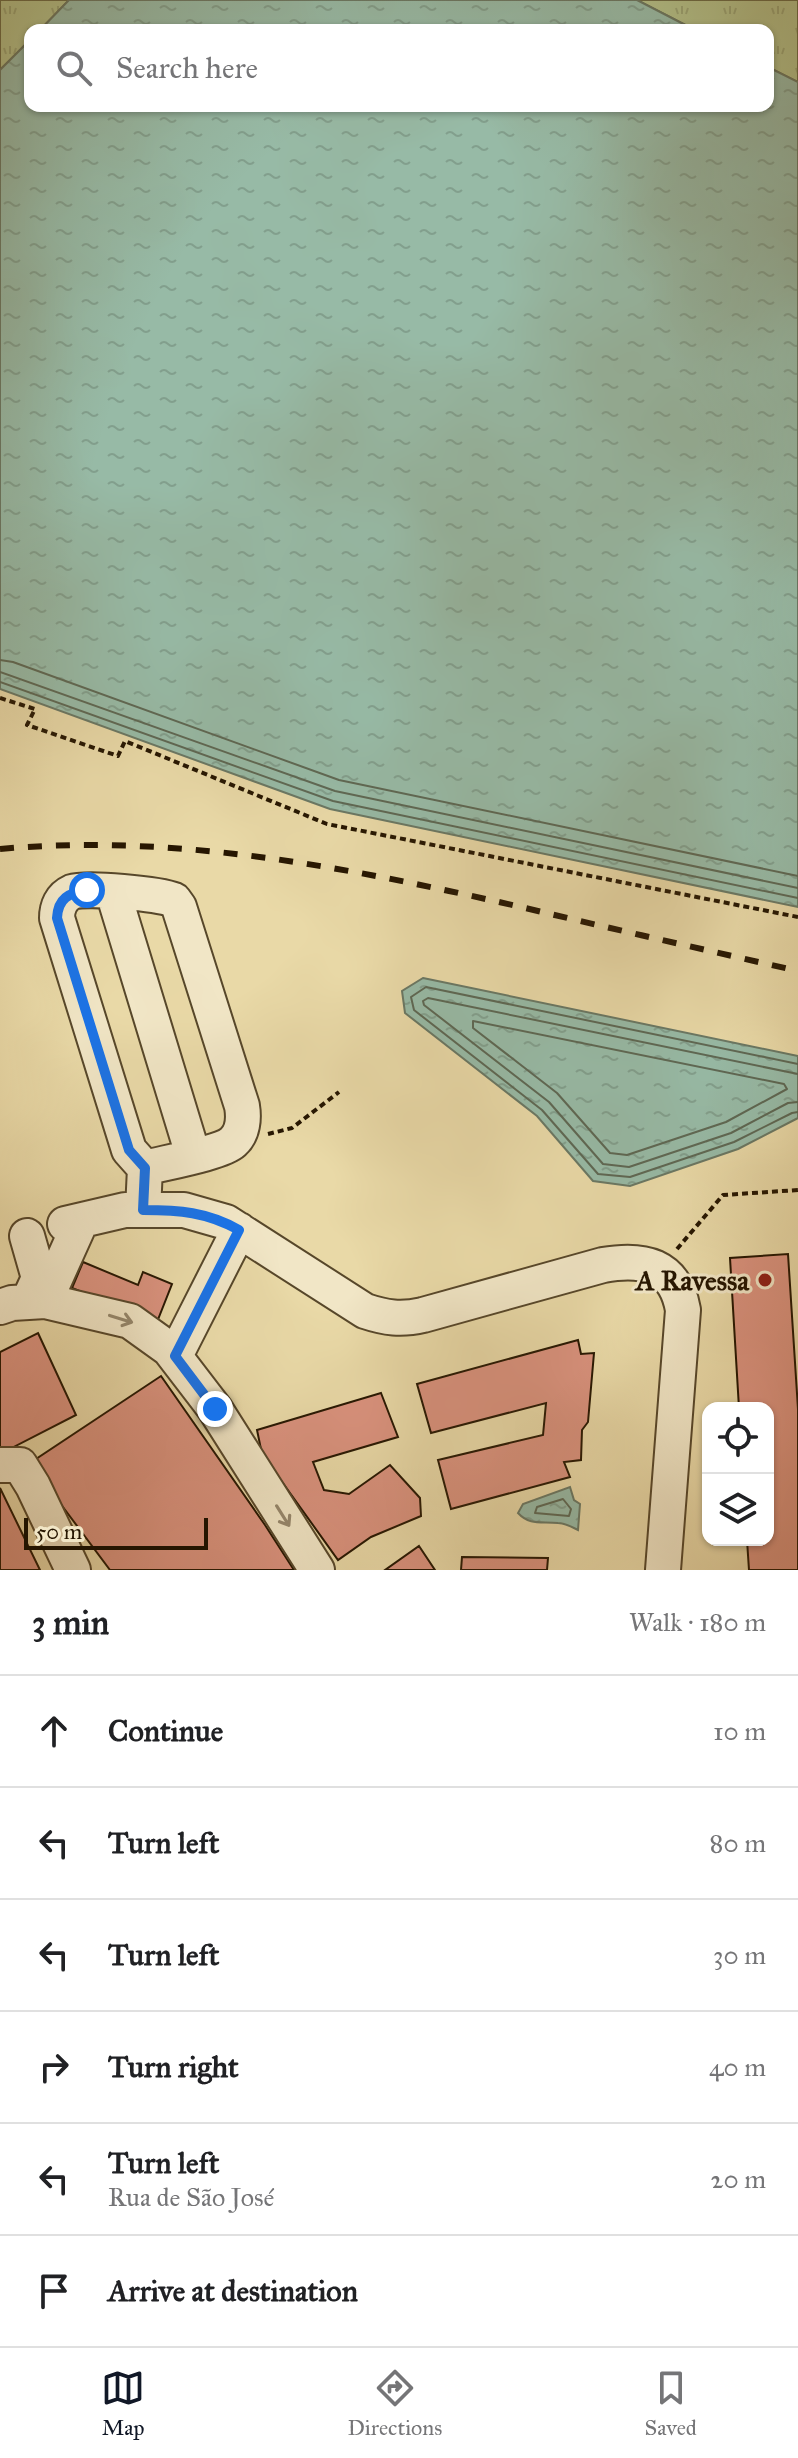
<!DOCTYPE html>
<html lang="en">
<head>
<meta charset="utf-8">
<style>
	:root { --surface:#fff; --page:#f6f6f6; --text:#202124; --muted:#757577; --line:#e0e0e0; --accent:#111827 }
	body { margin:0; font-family:"IM FELL Great Primer",serif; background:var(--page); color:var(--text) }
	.controls { position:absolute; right:24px; bottom:24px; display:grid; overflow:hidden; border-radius:16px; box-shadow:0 2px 6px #0004 }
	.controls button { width:72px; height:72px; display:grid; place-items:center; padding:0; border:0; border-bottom:2px solid var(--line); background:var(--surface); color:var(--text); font:40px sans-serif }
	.scale { position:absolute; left:24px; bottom:20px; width:184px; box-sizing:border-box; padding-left:8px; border:4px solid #261601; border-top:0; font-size:22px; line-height:28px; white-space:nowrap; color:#261601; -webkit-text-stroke:6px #f1e6c6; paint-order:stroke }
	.stop { position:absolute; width:24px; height:24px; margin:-18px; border:6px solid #1a73e8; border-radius:50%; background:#fff }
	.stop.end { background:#1a73e8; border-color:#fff; box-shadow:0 2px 8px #0008 }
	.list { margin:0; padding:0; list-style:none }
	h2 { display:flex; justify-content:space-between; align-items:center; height:104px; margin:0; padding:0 32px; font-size:34px }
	h2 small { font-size:26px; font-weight:400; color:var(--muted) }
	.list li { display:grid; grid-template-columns:52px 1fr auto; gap:24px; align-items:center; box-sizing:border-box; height:112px; padding:0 32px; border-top:2px solid var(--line) }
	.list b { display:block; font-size:30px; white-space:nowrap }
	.list p { margin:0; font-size:26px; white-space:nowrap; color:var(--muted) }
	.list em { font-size:26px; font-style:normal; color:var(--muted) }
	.icon { flex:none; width:44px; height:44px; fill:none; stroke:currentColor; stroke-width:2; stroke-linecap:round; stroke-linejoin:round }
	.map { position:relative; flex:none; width:798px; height:1570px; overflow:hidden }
	.search { position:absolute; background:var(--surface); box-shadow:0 2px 6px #0004; left:24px; right:24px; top:24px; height:88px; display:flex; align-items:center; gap:20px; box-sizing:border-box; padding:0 28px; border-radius:16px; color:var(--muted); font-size:30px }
	.sheet { height:776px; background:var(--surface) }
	nav { display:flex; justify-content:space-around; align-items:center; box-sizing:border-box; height:112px; border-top:2px solid var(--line); background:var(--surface); font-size:22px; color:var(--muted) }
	nav a { display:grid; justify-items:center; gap:4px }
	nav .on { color:var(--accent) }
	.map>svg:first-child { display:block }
</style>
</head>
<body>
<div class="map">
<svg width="798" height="1570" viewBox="0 0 798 1570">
	<defs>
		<pattern id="grass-tufts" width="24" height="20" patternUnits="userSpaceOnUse" patternTransform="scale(2)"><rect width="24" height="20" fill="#b2c08a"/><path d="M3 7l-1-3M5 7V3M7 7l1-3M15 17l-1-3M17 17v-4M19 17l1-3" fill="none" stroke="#99a475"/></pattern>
		<pattern id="water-ripples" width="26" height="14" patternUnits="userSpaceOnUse" patternTransform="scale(2)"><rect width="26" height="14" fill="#97baa6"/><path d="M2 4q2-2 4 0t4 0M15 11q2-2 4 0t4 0" fill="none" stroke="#829f8d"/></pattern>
	</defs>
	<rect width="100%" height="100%" fill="#e9d9a7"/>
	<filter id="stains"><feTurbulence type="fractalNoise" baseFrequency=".0025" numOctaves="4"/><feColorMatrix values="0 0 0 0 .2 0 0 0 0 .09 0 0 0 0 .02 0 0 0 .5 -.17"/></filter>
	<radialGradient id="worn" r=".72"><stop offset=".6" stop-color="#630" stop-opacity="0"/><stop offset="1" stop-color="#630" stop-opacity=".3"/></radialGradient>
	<path fill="url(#grass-tufts)" stroke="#6c6b46" stroke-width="2" d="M0,0H69L40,30H30V40L0,70Z
		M637,0H798V82L768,67V30H695Z"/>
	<path fill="url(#water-ripples)" stroke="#6a7864" stroke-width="2" d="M69,0H637L695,30H40Z
		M30,40V106H768V67L798,82V907L330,809L0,689V70Z
		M423,978L798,1056V1118L738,1149L630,1186L593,1181L537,1116L405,1013L402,991Z
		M570,1487L574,1500L580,1504L578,1530C572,1527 565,1523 558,1523C542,1521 530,1526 518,1513L523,1504Z"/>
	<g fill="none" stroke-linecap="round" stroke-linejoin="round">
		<path stroke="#5e6854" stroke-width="2" d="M0,660L13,662L339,780L798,876
			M0,672L335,791L798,888
			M0,682L333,801L798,898
			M473,1021L784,1084L787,1089L726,1122L627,1155L610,1153L557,1093L473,1028Z
			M798,1064L426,987L411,997L414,1010L542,1110L598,1174L630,1177L734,1142L792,1113L798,1112
			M798,1074L428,998L423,1001L424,1005L549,1102L603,1164L629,1167L731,1133L788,1103L798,1102
			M563,1499L571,1509L569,1516L535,1513L537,1507Z"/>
	</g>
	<path fill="#da927e" stroke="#261601" stroke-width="2" d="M788,1254L798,1409V1570H749L747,1540H768V1408H739L730,1258Z
		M83,1262L138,1285L143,1272L172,1284L157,1322L72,1288Z
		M38,1333L76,1415L0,1454V1352Z
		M578,1340L581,1354L594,1353L588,1422L582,1430L581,1460L564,1462L570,1477L451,1509L438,1460L543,1435L546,1403L431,1433L417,1384Z
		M161,1376L265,1525L294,1570H110L30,1463Z
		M381,1393L398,1437L313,1462L324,1490L349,1494L390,1465L420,1498L421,1516L371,1537L338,1560L262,1454L257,1430Z
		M0,1488L40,1570H0Z
		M419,1546L435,1570H385Z
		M462,1557L548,1558L547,1570H461Z"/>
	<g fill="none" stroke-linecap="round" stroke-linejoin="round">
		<defs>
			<path id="minor" d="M113,892L193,1155
				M143,1210L145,1168C163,1163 221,1153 233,1142C243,1133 244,1118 242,1106L179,907L174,900C159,894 87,887 72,892C61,897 57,907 57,918L129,1150L145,1168
				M65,1224L125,1210H184L226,1222L365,1311C386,1318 401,1320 423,1315L603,1265C643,1258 675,1264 683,1310L663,1570
				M27,1236L39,1278L28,1302
				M45,1301L81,1221
				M0,1307L12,1303L45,1301L130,1321L169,1349L215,1409L317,1570
				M175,1356L239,1230
				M0,1465H20L33,1486L73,1570"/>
		</defs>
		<use href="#minor" stroke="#57472a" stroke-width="38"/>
		<path stroke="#261601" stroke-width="4" stroke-dasharray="6 4" stroke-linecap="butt" d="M0,698L35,709L27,725L118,756L125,741L327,824L798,917
			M268,1134L292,1128L339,1092
			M677,1249L723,1195L798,1190"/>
		<use href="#minor" stroke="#f1e6c6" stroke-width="34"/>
		<path stroke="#261601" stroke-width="6" stroke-dasharray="14 14" stroke-linecap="butt" d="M0,849C177,833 350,868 521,907C613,929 706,950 798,971"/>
	</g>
	<defs><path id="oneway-shaft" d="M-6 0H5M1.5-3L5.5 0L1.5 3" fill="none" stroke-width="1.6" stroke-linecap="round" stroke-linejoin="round" transform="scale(2)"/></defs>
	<g stroke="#96886d">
		<use href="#oneway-shaft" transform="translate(121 1319) rotate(17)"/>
		<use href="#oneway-shaft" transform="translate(283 1516) rotate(58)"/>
	</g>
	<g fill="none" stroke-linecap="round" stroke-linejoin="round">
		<path stroke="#1a73e8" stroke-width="10" d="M87,890C69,893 58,898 57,918L129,1150L145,1168L143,1210C179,1210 207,1212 239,1230L175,1356L215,1409"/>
	</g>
	<circle fill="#8f2418" stroke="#f1e6c6" stroke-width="3" cx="765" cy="1280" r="8"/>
	<g text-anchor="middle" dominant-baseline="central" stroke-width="6" stroke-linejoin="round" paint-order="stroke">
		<g font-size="28" font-weight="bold" fill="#261601" stroke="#f1e6c6" text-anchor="end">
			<text x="749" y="1280">A Ravessa</text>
		</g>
	</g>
	<rect width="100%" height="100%" filter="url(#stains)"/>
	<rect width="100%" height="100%" fill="url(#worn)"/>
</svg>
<div class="controls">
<button><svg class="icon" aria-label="locate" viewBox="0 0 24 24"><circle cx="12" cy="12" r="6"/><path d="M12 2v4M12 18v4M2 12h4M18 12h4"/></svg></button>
<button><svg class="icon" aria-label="layers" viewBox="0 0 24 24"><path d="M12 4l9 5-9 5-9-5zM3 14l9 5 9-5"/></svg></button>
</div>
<div class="scale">50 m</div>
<div class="stop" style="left:87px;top:890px"></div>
<div class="stop end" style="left:215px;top:1409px"></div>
<div class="search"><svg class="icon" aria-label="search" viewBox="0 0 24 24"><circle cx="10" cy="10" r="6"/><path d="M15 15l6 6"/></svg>Search here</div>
</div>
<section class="sheet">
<h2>3 min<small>Walk · 180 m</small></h2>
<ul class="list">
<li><svg class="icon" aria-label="ahead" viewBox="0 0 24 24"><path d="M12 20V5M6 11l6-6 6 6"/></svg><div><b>Continue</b></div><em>10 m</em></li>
<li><svg class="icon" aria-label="left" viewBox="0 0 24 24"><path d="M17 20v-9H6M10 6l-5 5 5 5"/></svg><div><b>Turn left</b></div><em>80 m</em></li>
<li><svg class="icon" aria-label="left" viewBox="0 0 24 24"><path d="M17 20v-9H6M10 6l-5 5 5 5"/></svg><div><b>Turn left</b></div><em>30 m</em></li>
<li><svg class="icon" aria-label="right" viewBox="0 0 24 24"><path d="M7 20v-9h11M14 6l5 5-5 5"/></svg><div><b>Turn right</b></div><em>40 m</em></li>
<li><svg class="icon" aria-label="left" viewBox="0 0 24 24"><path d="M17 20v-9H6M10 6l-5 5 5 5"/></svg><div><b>Turn left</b><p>Rua de São José</p></div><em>20 m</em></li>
<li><svg class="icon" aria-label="arrive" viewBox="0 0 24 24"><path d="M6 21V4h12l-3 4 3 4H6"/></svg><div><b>Arrive at destination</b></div></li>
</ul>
</section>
<nav>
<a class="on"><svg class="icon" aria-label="map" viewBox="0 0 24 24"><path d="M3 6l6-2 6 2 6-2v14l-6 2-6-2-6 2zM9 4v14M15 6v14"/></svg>Map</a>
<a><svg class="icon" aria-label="directions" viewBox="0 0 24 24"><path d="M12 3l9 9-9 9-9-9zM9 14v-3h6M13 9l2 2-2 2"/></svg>Directions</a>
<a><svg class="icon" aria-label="saved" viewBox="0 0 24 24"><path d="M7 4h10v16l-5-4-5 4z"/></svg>Saved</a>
</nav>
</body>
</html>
